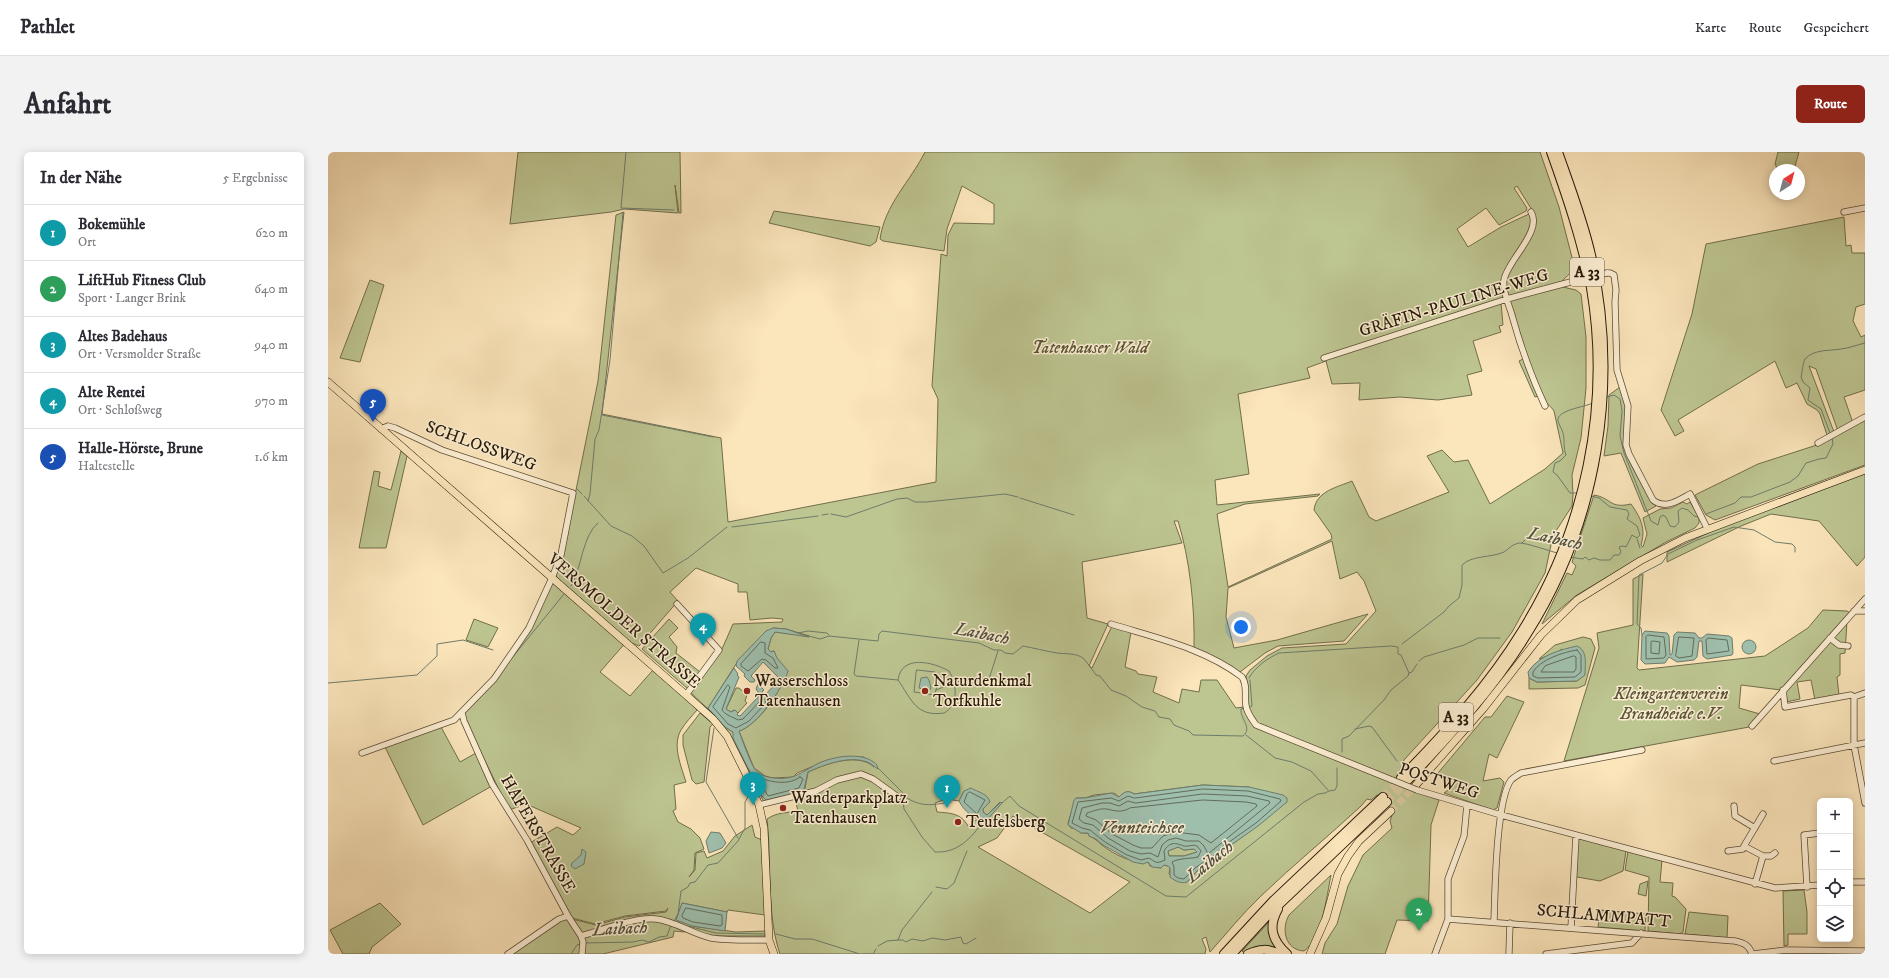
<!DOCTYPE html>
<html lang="de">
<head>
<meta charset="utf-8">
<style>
	:root { --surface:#fff; --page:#f2f2f3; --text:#2b2b33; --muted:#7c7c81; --line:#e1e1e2; --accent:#8f2418 }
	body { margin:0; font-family:"IM FELL DW Pica",serif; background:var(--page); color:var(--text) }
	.controls { position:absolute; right:12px; bottom:12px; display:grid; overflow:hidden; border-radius:6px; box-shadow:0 2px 10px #0003 }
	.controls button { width:36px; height:36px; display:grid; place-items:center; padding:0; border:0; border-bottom:1px solid var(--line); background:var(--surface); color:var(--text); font:20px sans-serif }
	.compass { position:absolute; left:1441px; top:12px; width:36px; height:36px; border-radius:50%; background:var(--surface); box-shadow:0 2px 10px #0003; rotate:36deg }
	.you { position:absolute; left:913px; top:475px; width:14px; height:14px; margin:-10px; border:3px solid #fff; border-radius:50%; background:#1a73e8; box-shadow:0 0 0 6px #1a73e833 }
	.badge { display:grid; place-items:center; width:26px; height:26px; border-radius:50%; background:var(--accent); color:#fff; font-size:13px; font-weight:700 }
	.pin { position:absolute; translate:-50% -33px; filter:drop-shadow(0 1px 2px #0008) }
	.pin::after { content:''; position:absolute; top:21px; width:14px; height:12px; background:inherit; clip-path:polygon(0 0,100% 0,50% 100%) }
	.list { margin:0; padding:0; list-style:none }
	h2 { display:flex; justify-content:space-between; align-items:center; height:52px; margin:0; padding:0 16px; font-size:17px }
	h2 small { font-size:13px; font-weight:400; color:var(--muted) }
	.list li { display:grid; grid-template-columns:26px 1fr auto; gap:12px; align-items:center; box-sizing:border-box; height:56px; padding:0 16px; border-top:1px solid var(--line) }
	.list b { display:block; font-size:15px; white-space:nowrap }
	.list p { margin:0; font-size:13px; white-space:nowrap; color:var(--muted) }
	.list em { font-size:13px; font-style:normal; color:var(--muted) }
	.icon { flex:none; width:22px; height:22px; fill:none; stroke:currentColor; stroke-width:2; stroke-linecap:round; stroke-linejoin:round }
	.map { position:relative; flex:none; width:1537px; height:802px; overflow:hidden; border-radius:6px }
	header { display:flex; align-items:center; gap:24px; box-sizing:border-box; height:56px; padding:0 20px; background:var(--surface); border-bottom:1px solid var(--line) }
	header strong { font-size:19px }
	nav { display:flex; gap:22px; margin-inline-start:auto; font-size:14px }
	.intro { display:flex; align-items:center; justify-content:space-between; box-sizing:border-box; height:96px; padding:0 24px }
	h1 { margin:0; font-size:28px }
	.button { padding:10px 18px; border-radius:6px; background:var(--accent); color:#fff; font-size:14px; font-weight:700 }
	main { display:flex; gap:24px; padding:0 24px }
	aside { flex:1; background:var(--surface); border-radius:6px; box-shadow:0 2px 10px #0003 }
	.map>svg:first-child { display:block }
</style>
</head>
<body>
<header>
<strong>Pathlet</strong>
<nav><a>Karte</a><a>Route</a><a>Gespeichert</a></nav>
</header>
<div class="intro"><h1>Anfahrt</h1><a class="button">Route</a></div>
<main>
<aside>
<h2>In der Nähe<small>5 Ergebnisse</small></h2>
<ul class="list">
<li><span class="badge" style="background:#0f9aa8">1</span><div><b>Bokemühle</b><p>Ort</p></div><em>620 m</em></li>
<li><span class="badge" style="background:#2e9e5b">2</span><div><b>LiftHub Fitness Club</b><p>Sport · Langer Brink</p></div><em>640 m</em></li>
<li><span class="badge" style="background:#0f9aa8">3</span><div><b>Altes Badehaus</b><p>Ort · Versmolder Straße</p></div><em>940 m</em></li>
<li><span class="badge" style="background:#0f9aa8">4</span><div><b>Alte Rentei</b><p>Ort · Schloßweg</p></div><em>970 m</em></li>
<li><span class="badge" style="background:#1a4fb4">5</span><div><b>Halle-Hörste, Brune</b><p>Haltestelle</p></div><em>1.6 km</em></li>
</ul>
</aside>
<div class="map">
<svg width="1537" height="802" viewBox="0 0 1537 802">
	<rect width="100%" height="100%" fill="#fbe5bb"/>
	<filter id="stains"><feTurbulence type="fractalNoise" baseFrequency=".005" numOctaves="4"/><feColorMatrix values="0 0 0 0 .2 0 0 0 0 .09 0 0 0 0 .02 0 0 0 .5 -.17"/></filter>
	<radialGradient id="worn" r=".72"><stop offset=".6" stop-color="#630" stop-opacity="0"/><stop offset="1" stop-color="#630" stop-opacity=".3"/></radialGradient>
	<path fill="#bdc591" stroke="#716e4c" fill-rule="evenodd" d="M190,0H352L353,61H351L347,33L350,61L296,57L283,60L182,72Z
		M597,0H1212L1231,55L1247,117L1235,128V135L1248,138L1253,142L1258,185V236L1253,286L1244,323L1245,343L1244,354L1228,379L1223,393L1217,421L1184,480L1149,528L1076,608L1071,621L1075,629L1092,635L1088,640L1111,648L1103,673L1100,769L1069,768L1057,802H994L997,791L1009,772L1020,734L1035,703L1064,676L1062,669L1064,663L1058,647L1049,643L1043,648L1039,647L1033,654C1001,684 965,713 933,744C915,761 899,781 882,800L878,785L874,787L878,797L877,802H452C438,761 444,710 439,667C449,660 459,661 470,659L466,643L436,650L431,640L477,637L480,620C497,612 530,600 546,615L536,605H519L500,608L469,621L465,625L445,626L437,624L426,616L411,579C426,575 451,544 454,529C456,520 448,507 446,499L442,500L440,497L443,486L447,480L481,484L458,477L445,476L410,509L380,556L397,575L405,580L430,637L401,581L380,557L362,540L394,497L405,472L454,470L455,467L444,466L422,468L419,440H410V432L368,416L342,440L350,449L311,494L299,489L272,520L302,544L325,518L367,555L369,558C364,564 357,571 353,578C344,593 353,614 358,630L346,633L348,657L345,659L350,670L363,677L372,686L376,697L367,701L366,718L361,725L367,718L368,701L376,699L379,706L395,699L407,684L424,673L427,685L434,688L437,763L400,758L399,760L354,751L364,774L408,780L438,779V784H383L358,777L357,780L346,779L345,785L275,802H256L257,789L244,767L268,773L297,765L338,760L340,756L338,759L297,764L267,772L244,766L202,691L229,675L245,683L253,676L198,652L181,658L139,572L137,561L181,509L227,423L246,348L270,229L288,63L296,60L274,262L393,286L400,370L608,330L610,247L604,234L613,102L619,104L620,83L626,71L666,72V52L634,34L619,77L616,99L555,89L552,87C557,52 582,30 597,0ZM1189,34L1204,58L1201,62L1173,75L1140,95L1129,77L1158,56L1171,73L1198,59L1199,56L1186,36ZM1179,149L1195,207L1191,209L1207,245L1213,243C1217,251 1222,253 1226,259L1235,301L1217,317L1162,352L1140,308L1126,310L1114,298L1099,304L1121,340L1048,369L1041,365L1024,329C1010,335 988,339 986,358L1003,382L1004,387L900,435L889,362L917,352L990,344L992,342L889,353L887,328L921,322L910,242L982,226L979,216L998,209L1004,232L1032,231L1031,248L1072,245L1110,248L1144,243L1139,223L1154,219L1145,189L1173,180L1171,174L1175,173L1173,151ZM846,369H850C862,408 867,456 866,497L912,520L937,501L950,494L1016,489L1040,462L949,488L906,496L898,465L900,436L1004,389L1012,427L1029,420L1036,429L1048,459L1018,492L954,496L939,504L922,518L918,524L919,554L929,571L916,555L908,556L889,528H873L871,540L854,537L851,551L825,540L829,525L810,522L808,519L797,515L803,480L784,474L764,516L761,514L780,472L759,466L754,410L854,391ZM875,633L921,635L932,672L896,698L891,705L869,719L859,730L841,722L842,716L840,714L836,713L833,716L822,714L820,710C806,712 786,703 774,693C769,689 767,686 761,684L760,681H753L749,677L743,676L740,671L748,646H757L766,643L786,641L791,645C795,642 799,637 806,642ZM636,639L662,650L655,657V660L659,663L672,650L655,670L648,668L640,674C633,661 622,661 609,660L607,651L619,647L631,649ZM685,664L802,730L762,761L650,695L669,686Z
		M1450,0H1471L1466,18H1450L1447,12Z
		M446,59L552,75L548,90L542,94L441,71Z
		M1516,65L1518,94L1523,93L1524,101H1537V152L1528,155L1525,169L1533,185L1537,183V238L1516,245L1525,271L1510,279L1488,217L1481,214L1506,280L1499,283L1492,262L1489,258L1479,252L1469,231L1458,236L1447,209L1350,268L1356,279L1347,284L1333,258L1364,162L1378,92Z
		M42,128L56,133L32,210L12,206Z
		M1292,235L1298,254L1296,292L1302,311L1321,346L1328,354L1317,360L1293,301L1276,304L1280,274L1281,243Z
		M1537,267V313L1387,368L1378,363L1367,343L1430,312L1492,292Z
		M73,299L79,304L58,396H31L46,319L52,320L50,334L63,338Z
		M1537,322V405L1529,414L1491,369L1443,362L1413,374L1339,410V400L1393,375Z
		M1266,343C1284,346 1281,357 1303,352C1313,366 1318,377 1313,393L1315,395L1319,382L1315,366L1332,357L1343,356L1355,350L1359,352L1362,350L1371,365V371L1367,376L1338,390L1249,443L1214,472L1239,421L1244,423L1248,414L1244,410Z
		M1315,422L1309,516L1311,518L1437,504L1480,476L1495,458L1519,459L1522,461L1453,538L1413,533L1411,556L1432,562L1421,575L1236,609L1271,496L1269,481L1305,473V427Z
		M146,467L170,476L160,495L138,488Z
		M341,467L350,476L341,485L349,495L348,501L372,520L360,537L314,497Z
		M1519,469L1517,501L1512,502V523L1509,525L1511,543L1487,548L1483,528L1469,530L1472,547L1458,550L1456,538Z
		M1255,485L1263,487L1267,496L1257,533L1250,536L1201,537V526L1209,530L1249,529L1257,522L1234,497L1228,501L1211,507L1227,493Z
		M408,536H411L419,543L417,549L419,551L410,561L406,558L403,560L398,557Z
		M1179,544L1196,550L1169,606L1161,602L1155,629L1172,626L1176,630L1169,656L1165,658L1116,641L1126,634L1110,621L1157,565H1163Z
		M372,561L385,572L382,575L376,630L368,632L364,628L355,593V583Z
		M113,575L132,610L148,601L164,634L95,673L57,595Z
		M1252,686L1298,699L1295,719L1272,729L1249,725L1247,723L1249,688Z
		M850,695L856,698L866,697L869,700L856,704H841L840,699Z
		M1300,699L1334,708L1332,730L1345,731L1344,744L1347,745L1358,757L1355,780L1352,782L1320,779L1321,725L1297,718Z
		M1003,723C999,742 994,787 976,799C957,798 953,777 961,763Z
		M1320,729L1318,744L1310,742L1312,732Z
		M1476,738L1479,760V782H1460V793L1456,794L1455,739Z
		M52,751L73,772L44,795L41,802H15L2,778Z
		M1272,758L1318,762L1317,779L1270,775Z
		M1361,760L1400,764L1399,786L1357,782Z
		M237,767L241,768L253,790L252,802H182L232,769Z
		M942,769C940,783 944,792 954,801L928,795L915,800L914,799Z"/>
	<path fill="#9fbfad" stroke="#6e7c6b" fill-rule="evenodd" d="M445,476L458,477L481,485L447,480L443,486L440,497L443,500L446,499L449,506L460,519C455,536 429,574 411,579C415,590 420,605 426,616C433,627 452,628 464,625C471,623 483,615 491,611C507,604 536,599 549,613L550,617C546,615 543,611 539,610C521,603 496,613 480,620L476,637L472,640L438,648L429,639L430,636L405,586V580L397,575L380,556L406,516L410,522L409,523L411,525L398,557L403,560L407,558L410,561L409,563L412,564L432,543L428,537L430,532L436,538L434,540L437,543L452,527L435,510L423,524L427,528L426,530H422L416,524L417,522L408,514L409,509L438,479Z
		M1317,479L1339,481L1341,484L1342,503L1344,502L1346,483L1349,480L1367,481L1371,486H1374L1379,482L1401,484L1404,486L1405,501L1404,503L1379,507L1375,504L1374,489H1371L1369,505L1366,508L1349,510L1341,505L1337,511L1317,512L1313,508L1314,483Z
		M1414 495a7 7 0 1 1 14 0a7 7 0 1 1-14 0Z
		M1249,494C1260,499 1257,512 1257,523L1249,529L1209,530L1201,526L1200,520C1210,504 1231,498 1249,494Z
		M599,525L601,528L603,536L601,539L591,536L593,526Z
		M875,633L921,635L955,643L959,646V650L930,674L896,698L891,705L869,719L859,730C853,732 847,729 842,725V716L840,714L836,713L833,716L824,715L820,710L815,712L805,710L775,693L768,687L761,684L760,681H753L740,673L746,648L748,646H757L783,641L791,645C795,641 799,637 806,642ZM850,695L856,698L866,697L869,700L856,704H841L840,699Z
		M643,636C650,640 660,642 662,650L655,657V660L659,663L673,650L674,651L657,670C647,668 635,658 631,649L636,639Z
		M383,680L392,681L398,691L394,696L381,701L378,689Z
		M254,697L258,700L256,712L247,717L243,714L244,711L253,703Z
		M354,751L399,760L397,779L364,774L348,768Z"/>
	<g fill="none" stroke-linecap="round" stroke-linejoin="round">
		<path stroke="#626c5a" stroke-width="1" d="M1320,483L1336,485L1338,503L1336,506L1318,507V485Z
			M1351,485L1366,486L1364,504L1351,506L1348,504Z
			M1380,486L1399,488L1401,499L1379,502L1378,489Z
			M1325,489L1332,490L1331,502L1323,501V490Z
			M433,490L437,491V501L445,506L450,516H447L438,508L434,507L420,519L413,514V512Z
			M1249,498L1253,503V520L1247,525L1210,526L1205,524V520C1212,508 1235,500 1249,498Z
			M1246,504L1248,505V517L1246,520H1213L1217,514Z
			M400,533L402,535L394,558C397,563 405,565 410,568L415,567L434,547L438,548L437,552L421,569L408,576L400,572L385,555Z
			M472,625L475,627L471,636L440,644L431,629L433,626C445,631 462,633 472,625Z
			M875,637L920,639L952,647L953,649L928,671L894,695L888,702L867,716L856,727L850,726L846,723V715L844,710C851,706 861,707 870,705L873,699L869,694C865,692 860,695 856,694C848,691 842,689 836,699L837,708C828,712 829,711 821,706L813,708L799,703L777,690L762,678L754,676L744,671L750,650L783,646L791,649L800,644L806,646Z
			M642,640L657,648L649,662L636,650L639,642Z
			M875,642L919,644L941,649L942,651L880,702L876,694L871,689H858L848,686L840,688L834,693L830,705L822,701L813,702L802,699L780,686L765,673L756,671L751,667L754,656L774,651H782L791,654L800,649L807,651Z
			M875,648L918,650L928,652L929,654L883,691L871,683L848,680L835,684L824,696H813L805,693L784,682L768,668L758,664L759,661C766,659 772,656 779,657C788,659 793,661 802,656Z
			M358,756L394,763V773L392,774L365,770L355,766L354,764Z"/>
		<path stroke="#6e7c6b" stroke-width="1" d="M298,0L293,56L346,58
			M1279,245L1286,243L1292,247L1294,259L1292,284L1296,301L1323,369L1330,373L1332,365L1335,363L1338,365L1342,374L1347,375L1351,370L1350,359L1354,356L1360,358L1366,364L1370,365
			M274,263L385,285
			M1502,281L1493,257L1480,248L1482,236L1475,230L1473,225C1474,221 1475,210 1477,207C1486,197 1501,199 1513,197C1521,196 1529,193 1537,191
			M249,337L254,342
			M1249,341H1242L1229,323L1225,320L1227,311L1232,309L1238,303C1235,295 1237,288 1235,281C1234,277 1231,273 1230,269C1228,258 1257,255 1265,251
			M256,344L283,374L304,384L316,394L335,421L360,406L399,375
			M692,346L746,363
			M260,349L262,342L267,287L271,278L282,208L295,61
			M503,362L518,365L569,347L579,346L587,350H598L677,342L690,345
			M1378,362L1407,351L1413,345H1423L1462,330L1470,324L1478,311L1491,307L1498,306L1505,292L1504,286
			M494,363L500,362
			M404,375L490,364
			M1309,387L1312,396
			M1194,391L1198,387
			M1241,405L1255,407L1257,405L1261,408L1266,406L1272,408H1282L1286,403H1291L1293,400L1291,395L1295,394L1298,395L1304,383L1309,386L1312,383L1309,374L1299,367L1301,362L1299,358L1282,355L1271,346L1263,344
			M243,434C254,416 254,384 270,371
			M470,481L480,479L499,481L501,483
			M1314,483L1313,476L1309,472L1311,423L1334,411L1340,402L1369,388L1406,375L1426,378L1447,390L1464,392L1467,395V400
			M481,484L492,487L501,484L550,489L551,482L554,479L651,491L666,498H673L677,501L685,502L695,494C706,496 717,499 729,501C737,502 748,501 755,506C757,508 767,521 768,523L772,524L783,538L798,544L814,555L827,559L831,565L842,567L846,573L861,579L865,583L915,584C925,576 912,567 913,557L916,556
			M531,488L526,522L528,524L570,528C584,548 588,565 616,561C631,553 629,532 621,519C605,510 573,502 570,528
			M1074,492L1116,460L1121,454L1131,446L1134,433V413C1144,403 1163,406 1176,400C1182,396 1184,392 1192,391C1198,391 1222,399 1229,401
			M184,506L236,442
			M1091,509L1096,505L1136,493L1150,486H1172
			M589,518L607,520C611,526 609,538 606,543L586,540L588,521Z
			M1081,521L1084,520L1089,512
			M921,526C927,515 940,506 951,501L1063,494L1070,495V502L1073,503L1081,521L1080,524L1063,538L1056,548L1021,584L1014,587V600
			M0,531L89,523L109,504V492L135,488L165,498
			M608,538L642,525L661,527L670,499
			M921,556L924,554L922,528
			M386,576L378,630L410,686
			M1027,577L1041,574L1044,575L1069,609
			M918,583L947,606L964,610L983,619L1000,638
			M550,616L574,640L576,657L594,685L607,700C630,701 642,687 655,670
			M576,644C593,656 604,653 623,650
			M674,651L682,644L691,654L838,744L858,745L976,650L990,642L997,641L1001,639L1007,638L1009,634V616
			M608,735L619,737L626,731L639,699
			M346,769L350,762L353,739L360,735L362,731L367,730L380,713L390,711L410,689L417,676V650L422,641
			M355,773L388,781L438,782
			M448,782L467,787H484L532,802
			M570,788H575L578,790L584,787L595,789L604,786L617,788L633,785L635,791L638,792L648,786
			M257,791L305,790L314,788L321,790L331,785L339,784L343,773
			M550,794L559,789L570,788L574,778L604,740
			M243,802L249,793L252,792
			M535,802H543
			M545,802L548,797"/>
		<path stroke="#dbc6a0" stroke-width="7" stroke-dasharray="7 3.5" stroke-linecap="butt" d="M1063,659L1087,634"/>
		<path stroke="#dbc6a0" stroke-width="8" stroke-dasharray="8 4" stroke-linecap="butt" d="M1055,645L1073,626
			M1059,650L1078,630"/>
		<defs>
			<path id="minor" d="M1203,60C1215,79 1179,109 1176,128C1174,137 1180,151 1183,160C1192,193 1203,224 1217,254
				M1516,60L1537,56
				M1279,121H1282L1286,123L1288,138L1287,150L1289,218L1300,254L1298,293L1301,302L1325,348C1337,358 1351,348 1362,342L1379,376
				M996,206L1179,147L1250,128
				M1490,291L1537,265
				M349,452L391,498L358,543
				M1526,459H1537
				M783,472C828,486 876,496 914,525C920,534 916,544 918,554C919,561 924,567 928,573L1064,628
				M1502,486L1511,493L1520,494
				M1455,538L1457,555L1523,543L1526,545L1537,541
				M1526,545V593L1537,651
				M134,561L136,569L164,632L199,688L240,764L253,784L255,790L254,802
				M1424,574L1537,447
				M34,601L126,568L166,527L201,476L224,426L233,403L245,341L114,298L67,276L60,274L53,277
				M1446,609L1537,591
				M1089,638L1173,663L1447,736L1492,733
				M431,653L488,639L509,628L533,622L545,627L570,645
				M1406,654L1407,664L1427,676
				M1400,699L1415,697L1416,694
				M1435,704H1443L1447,701
				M1522,730H1537
				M1427,732L1435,704L1416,694L1435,662
				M1479,735L1476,683L1492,681
				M1120,767L1407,789C1416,791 1421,793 1424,802
				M1166,770C1167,741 1168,648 1183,628C1186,625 1190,623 1193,621L1314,598
				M1243,776L1248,684
				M253,784C274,778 306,765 328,767C347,769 364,782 383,786C402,789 422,788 441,788
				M1181,801L1182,771
				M180,802L231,767L240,764
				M1107,802L1120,767V727L1136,684L1139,653
				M1218,802L1304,791L1313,781
				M1425,802L1458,798L1537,799"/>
			<path id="major" d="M0,230L358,543L385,567L399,584L417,620L431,653L436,676L441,788L446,802
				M1087,634L1155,557L1213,483L1249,448L1312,409L1357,386L1537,318
				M982,802L998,766L1010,722L1020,704L1031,689L1063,659"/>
			<path id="highway" d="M1073,626C1117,581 1161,533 1194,479C1257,378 1283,254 1263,136C1254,89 1239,45 1223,0
				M1078,630C1122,584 1166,536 1199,482C1270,370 1292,232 1263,103C1255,68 1242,34 1230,0
				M950,757C940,775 944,788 959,802
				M896,802L945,749L1055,645
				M904,802L938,765L1059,650
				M920,802C931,797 940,796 951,802"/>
		</defs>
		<use href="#minor" stroke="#5a4b34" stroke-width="7"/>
		<use href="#major" stroke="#251807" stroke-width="8"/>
		<use href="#highway" stroke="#251807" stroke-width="10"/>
		<use href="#minor" stroke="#fceed3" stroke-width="5.5"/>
		<use href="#major" stroke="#fbe5bb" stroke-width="7"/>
		<use href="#highway" stroke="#fbe5bb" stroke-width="8"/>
		<defs>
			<path id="minor-bridge" d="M1250,128L1279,121
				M1064,628L1089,638"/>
		</defs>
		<use href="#minor-bridge" stroke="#5a4b34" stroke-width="7" stroke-linecap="butt"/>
		<use href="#minor-bridge" stroke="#fceed3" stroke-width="5.5"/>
	</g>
	<g fill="#8f2418" stroke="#fceed3" stroke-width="1.5">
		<circle cx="419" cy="539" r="4"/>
		<circle cx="597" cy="539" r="4"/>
		<circle cx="455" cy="656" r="4"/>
		<circle cx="630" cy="670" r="4"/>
	</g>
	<g text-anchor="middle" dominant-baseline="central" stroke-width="3" stroke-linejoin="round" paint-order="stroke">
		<g fill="#fceed3" stroke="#665844" stroke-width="1">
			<rect x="1242" y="106" width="34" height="28" rx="3"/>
			<rect x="1111" y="551" width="34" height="28" rx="3"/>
		</g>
		<g font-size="16" font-weight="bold" fill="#251807">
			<text x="1259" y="120">A 33</text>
			<text x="1128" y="565">A 33</text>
		</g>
		<g font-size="17" fill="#251807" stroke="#fceed3">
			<text transform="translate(1126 151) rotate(-17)">GRÄFIN-PAULINE-WEG</text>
			<text transform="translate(153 294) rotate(20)">SCHLOSSWEG</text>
			<text transform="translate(296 469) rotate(41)">VERSMOLDER STRASSE</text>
			<text transform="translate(1111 629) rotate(18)">POSTWEG</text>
			<text transform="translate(210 682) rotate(60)">HAFERSTRASSE</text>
			<text transform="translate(1276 764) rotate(5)">SCHLAMMPATT</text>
		</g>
		<g font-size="17" font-style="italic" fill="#5a5537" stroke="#fceed3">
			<text x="762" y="196">Tatenhauser Wald</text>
			<text x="1343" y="542">Kleingartenverein<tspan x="1343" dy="20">Brandheide e.V.</tspan></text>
		</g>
		<g font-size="17" fill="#251807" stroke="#fceed3" text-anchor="start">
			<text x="427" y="529">Wasserschloss<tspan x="427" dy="20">Tatenhausen</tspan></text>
			<text x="605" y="529">Naturdenkmal<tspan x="605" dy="20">Torfkuhle</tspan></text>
			<text x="463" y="646">Wanderparkplatz<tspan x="463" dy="20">Tatenhausen</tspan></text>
			<text x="638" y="670">Teufelsberg</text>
		</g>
		<g font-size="18" font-style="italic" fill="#505241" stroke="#fceed3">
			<text transform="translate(1227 387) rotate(12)">Laibach</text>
			<text transform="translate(654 482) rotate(11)">Laibach</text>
			<text x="814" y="676">Vennteichsee</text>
			<text transform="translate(882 710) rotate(-39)">Laibach</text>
			<text transform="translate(292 777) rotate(-3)">Laibach</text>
		</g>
	</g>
	<rect width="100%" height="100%" filter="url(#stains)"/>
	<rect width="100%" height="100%" fill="url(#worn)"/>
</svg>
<div class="controls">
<button>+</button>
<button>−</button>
<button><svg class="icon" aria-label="locate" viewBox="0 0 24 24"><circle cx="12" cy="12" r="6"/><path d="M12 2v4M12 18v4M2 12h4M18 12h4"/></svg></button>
<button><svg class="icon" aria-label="layers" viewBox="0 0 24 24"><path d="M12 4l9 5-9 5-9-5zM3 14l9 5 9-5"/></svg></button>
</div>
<svg class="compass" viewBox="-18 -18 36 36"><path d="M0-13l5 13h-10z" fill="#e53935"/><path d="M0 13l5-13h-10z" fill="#7c7c81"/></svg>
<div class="you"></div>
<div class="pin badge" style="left:619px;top:656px;background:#0f9aa8">1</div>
<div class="pin badge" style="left:1091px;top:779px;background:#2e9e5b">2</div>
<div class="pin badge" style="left:425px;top:653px;background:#0f9aa8">3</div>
<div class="pin badge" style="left:375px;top:494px;background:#0f9aa8">4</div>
<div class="pin badge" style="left:45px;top:270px;background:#1a4fb4">5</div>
</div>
</main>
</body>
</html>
